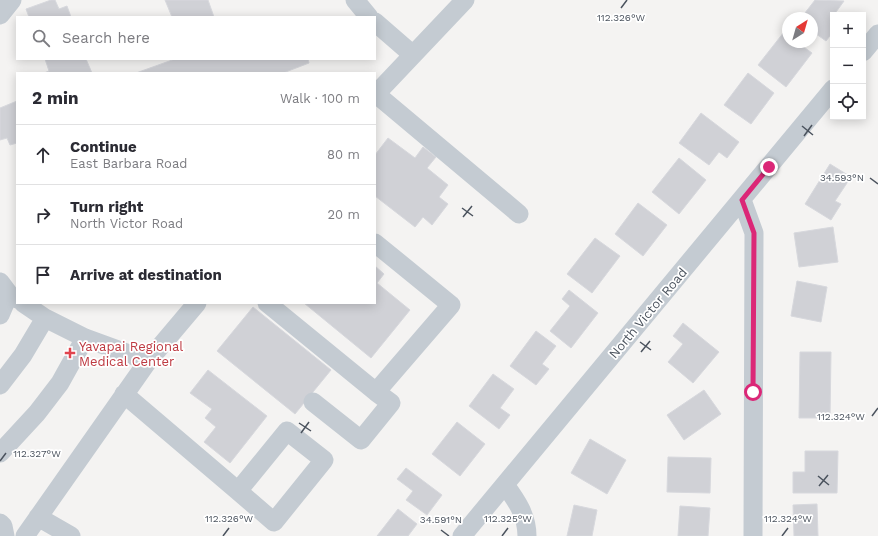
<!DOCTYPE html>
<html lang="en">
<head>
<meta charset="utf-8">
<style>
	:root { --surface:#fff; --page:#f7f7f7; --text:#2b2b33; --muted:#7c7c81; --line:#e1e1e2 }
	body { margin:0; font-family:"Work Sans",sans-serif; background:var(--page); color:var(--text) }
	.controls { position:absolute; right:12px; top:12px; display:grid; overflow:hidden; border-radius:0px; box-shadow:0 2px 10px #0003 }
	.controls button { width:36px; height:36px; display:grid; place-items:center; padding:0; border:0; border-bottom:1px solid var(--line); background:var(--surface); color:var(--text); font:20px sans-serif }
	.compass { position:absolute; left:782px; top:12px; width:36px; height:36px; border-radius:50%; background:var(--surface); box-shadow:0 2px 10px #0003; rotate:37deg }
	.stop { position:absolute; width:12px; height:12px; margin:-9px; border:3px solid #db2777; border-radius:50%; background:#fff }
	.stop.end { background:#db2777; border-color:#fff; box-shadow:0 1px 4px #0008 }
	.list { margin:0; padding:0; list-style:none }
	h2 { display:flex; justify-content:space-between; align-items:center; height:52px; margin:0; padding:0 16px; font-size:17px }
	h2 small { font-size:13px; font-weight:400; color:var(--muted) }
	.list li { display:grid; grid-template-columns:26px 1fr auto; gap:12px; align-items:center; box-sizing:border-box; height:60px; padding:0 16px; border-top:1px solid var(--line) }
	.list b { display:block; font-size:15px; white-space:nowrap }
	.list p { margin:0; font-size:13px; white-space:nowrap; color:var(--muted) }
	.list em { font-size:13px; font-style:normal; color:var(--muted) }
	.icon { flex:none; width:22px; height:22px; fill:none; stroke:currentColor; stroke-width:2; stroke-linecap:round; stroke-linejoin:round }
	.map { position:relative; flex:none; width:878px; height:536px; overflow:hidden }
	.search { position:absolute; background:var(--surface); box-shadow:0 2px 10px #0003; left:16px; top:16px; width:360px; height:44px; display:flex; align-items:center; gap:10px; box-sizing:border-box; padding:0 14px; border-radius:0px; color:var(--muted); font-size:15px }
	.panel { position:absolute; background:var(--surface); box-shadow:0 2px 10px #0003; left:16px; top:72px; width:360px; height:232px; border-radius:0px }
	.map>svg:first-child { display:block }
</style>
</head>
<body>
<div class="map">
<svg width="878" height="536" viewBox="0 0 878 536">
	<rect width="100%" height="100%" fill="#f4f3f2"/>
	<path fill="#d0d1d6" stroke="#d7d8dd" d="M51,0H55L59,9L67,6L71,17H29L26,9Z
		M165,0H208L214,17H172Z
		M815,0L844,1L831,19L833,21V32L826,41L812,31V18H801Z
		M784,32L788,35V42H797L812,53L786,87L758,65Z
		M45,59H86L92,73H44L49,71Z
		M175,59H308L309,63L283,73H136Z
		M748,73L774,93L751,124L724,105Z
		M17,101V143L10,145L7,138L0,140V108Z
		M701,113L739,142L727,158L719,152L709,165L679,143Z
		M388,138L415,158L423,147L436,157L427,168L448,185L439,197L448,204L432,225L423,217L415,227L375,196V155Z
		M679,158L706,180L679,214L652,192Z
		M830,164L851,177L835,201L841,204L831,220L805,204Z
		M638,203L667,225L643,256L615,234Z
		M833,227L838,262L799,267L794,233Z
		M595,238L620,256L592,293L567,274Z
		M375,266L384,274L377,283L410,310L371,358L304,303H375Z
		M797,281L827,287L821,322L791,316Z
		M569,290L598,313L571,348L550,331L570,306L562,299Z
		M253,307L331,370L295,414L217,351Z
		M683,323L719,352L693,383L668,362L683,344L673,336Z
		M536,331L556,346L542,364L549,369L536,385L510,366Z
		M800,352H831L830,418H799Z
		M208,370L267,416L230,463L204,442L216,427L205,418L212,409L190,393Z
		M493,374L514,389L500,408L510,415L499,429L469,406Z
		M704,390L721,414L684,440L667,415Z
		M457,422L485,444L460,476L432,454Z
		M590,439L626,460L607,494L571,473Z
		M805,451H838L837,493H793V472H805Z
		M668,457L711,458L710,493L667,492Z
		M406,468L442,495L427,515L406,500L413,491L397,479Z
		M817,504L818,536H794L793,505Z
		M574,505L597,510L592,536H567Z
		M680,506L710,508L708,536H678Z
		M398,509L417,524L408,536H377Z"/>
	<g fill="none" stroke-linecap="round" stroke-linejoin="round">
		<path stroke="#c4cbd2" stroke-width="19" d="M355,0L369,17
			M0,15L12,0
			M375,22L413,55
			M863,52L878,34
			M376,94L519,214
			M375,95L465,0
			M742,200L754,233L753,536
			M0,282L9,294L17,299
			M23,303L45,318
			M267,303L376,392L451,305L375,243
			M0,315L9,294
			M0,385L23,355L45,318L85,338L148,361
			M124,394L238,491L287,431L324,460L274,522L238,491
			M313,402L361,440L391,403L376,392
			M0,453L37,413L60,383L85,338
			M505,485C517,501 527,516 527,536
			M38,517L71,536
			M0,523L3,526L5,536
			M25,536L148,361L197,303
			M462,536L833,89"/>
	</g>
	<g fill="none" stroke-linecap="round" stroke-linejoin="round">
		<path stroke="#db2777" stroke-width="5" d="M753,392L754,233L742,200L769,167"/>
	</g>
	<path fill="none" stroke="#4b535e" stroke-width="1.5" d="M621,8L627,0M802,126L813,135M804,136L812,125M870,178L878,184M462,208L473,216M463,217L472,206M640,342L651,350M641,352L650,341M872,416L878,408M299,423L311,431M301,433L309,422M0,461L6,453M818,476L829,485M819,486L828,475M441,530L449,536M223,536L229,528M502,536L508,528M782,536L788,528"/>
	<path fill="#e0444e" stroke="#fff" stroke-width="1.5" d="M68 347h4v4h4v4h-4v4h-4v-4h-4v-4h4z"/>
	<g text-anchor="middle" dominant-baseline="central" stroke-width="3.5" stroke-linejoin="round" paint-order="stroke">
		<g font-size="13" fill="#4b535e" stroke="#fff">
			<text transform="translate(648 313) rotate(-50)">North Victor Road</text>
		</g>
		<g font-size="13" fill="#be3a42" stroke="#fff" text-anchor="start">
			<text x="79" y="346">Yavapai Regional<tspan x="79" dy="15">Medical Center</tspan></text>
		</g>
	</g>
	<g font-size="10" text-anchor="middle" fill="#4b535e" stroke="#fff" stroke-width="3.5" stroke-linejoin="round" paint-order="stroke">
		<text x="621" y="21">112.326°W</text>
		<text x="842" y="181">34.593°N</text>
		<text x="841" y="420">112.324°W</text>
		<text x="37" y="457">112.327°W</text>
		<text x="229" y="522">112.326°W</text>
		<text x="508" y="522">112.325°W</text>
		<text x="788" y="522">112.324°W</text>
		<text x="441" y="523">34.591°N</text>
	</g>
</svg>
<div class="controls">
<button>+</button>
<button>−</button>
<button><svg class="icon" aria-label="locate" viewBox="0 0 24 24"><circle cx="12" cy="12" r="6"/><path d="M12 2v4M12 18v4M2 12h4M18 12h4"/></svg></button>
</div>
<svg class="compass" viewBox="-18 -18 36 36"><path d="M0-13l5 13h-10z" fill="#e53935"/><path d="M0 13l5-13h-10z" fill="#7c7c81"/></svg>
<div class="stop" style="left:753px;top:392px"></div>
<div class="stop end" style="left:769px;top:167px"></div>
<div class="search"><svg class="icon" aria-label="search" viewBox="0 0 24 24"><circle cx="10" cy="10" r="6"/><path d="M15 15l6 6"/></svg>Search here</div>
<section class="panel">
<h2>2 min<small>Walk · 100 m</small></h2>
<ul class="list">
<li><svg class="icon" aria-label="ahead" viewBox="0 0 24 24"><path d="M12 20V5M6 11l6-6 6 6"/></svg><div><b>Continue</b><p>East Barbara Road</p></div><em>80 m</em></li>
<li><svg class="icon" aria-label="right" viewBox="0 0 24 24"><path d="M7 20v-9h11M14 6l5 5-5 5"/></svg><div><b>Turn right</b><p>North Victor Road</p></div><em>20 m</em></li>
<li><svg class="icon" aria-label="arrive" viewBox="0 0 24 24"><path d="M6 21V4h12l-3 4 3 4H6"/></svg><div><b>Arrive at destination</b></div></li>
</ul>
</section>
</div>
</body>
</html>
